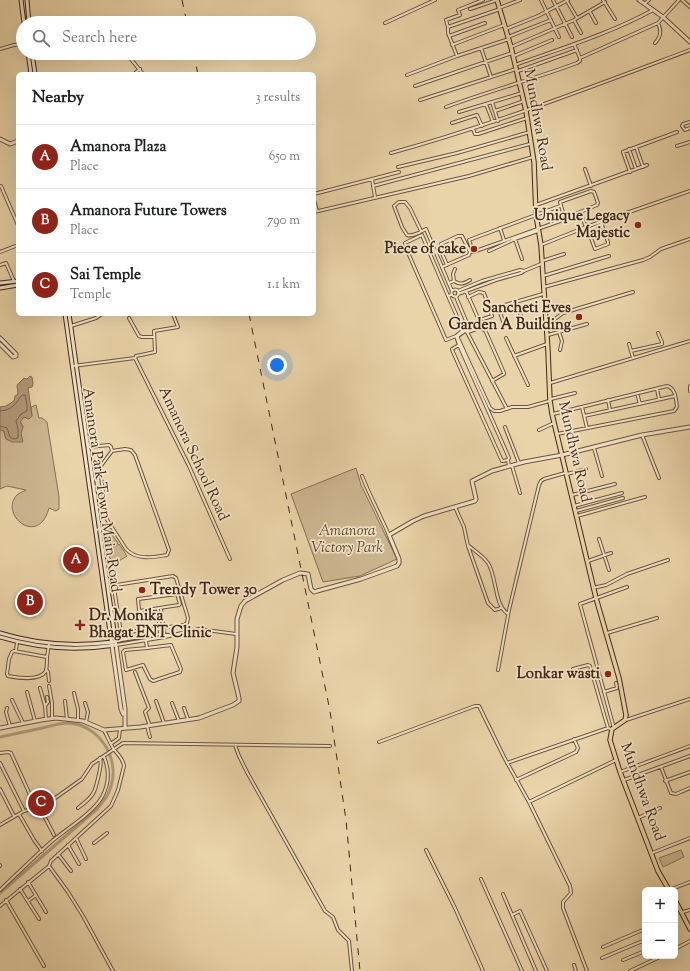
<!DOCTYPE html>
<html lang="en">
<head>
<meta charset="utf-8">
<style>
	:root { --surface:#fff; --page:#f2f2f2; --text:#202124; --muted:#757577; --line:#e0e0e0; --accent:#8f2418 }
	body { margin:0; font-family:"Sorts Mill Goudy",serif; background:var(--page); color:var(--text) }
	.controls { position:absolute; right:12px; bottom:12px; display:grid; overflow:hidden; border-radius:6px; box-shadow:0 4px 16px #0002 }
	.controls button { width:36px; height:36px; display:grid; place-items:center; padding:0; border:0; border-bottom:1px solid var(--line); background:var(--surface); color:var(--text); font:20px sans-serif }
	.you { position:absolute; left:277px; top:365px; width:14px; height:14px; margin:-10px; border:3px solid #fff; border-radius:50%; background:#1a73e8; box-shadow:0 0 0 6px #1a73e833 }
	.badge { display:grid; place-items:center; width:26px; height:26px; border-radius:50%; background:var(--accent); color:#fff; font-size:13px; font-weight:700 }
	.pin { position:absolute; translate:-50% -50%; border:2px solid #fff; box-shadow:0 1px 4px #0006 }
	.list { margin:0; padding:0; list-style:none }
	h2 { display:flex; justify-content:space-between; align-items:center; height:52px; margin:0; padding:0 16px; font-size:17px }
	h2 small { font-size:13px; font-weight:400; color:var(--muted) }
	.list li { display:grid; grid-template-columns:26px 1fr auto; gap:12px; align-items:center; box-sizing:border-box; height:64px; padding:0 16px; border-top:1px solid var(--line) }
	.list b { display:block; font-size:15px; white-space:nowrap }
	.list p { margin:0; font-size:13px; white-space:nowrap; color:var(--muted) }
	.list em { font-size:13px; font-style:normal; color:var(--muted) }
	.icon { flex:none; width:22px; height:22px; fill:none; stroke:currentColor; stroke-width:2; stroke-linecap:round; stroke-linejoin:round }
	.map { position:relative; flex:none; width:690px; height:971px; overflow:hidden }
	.search { position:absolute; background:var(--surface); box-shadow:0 4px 16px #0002; left:16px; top:16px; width:300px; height:44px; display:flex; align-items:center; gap:10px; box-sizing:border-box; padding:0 14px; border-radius:22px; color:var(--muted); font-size:15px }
	.panel { position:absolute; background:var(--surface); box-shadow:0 4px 16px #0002; left:16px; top:72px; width:300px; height:244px; border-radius:6px }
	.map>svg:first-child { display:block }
</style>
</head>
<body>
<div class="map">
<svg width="690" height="971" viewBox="0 0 690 971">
	<rect width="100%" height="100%" fill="#e9d3a8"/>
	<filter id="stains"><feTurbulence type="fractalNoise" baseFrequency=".005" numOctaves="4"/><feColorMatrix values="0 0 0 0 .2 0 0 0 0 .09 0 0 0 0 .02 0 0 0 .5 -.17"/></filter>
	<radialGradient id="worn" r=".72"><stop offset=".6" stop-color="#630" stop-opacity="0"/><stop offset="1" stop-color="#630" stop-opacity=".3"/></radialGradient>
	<path fill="#ccb690" stroke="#867055" d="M36,405L39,418H42L47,422L59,497V509L56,511L49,508C39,547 0,516 16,496C18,493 23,492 26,490L7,486L0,489V430H3L6,439L21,433L23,427L20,421L24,417L29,419L32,416L31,407Z
		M356,468L361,485L397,559L360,576L323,582L291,494Z
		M110,532L118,543L112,547L105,536Z
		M119,544L127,556L114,564L106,552Z
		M681,850L684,857L663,867L659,858Z"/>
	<path fill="#b09978" stroke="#846c52" d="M30,376L32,377L33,384L32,387L28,388L32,416L29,419L24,417L20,422L23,427L21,433L23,442H12L6,439L4,431L0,430V407L6,406L14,401L15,396L18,394L17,385L24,378L27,379Z"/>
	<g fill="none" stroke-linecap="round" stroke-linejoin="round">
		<path stroke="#786149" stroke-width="1" d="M0,411C13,410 15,404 22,395H25L27,405V411L21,414L16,421L18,429V438L13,439L10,437L7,428L0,426"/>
		<path stroke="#b09978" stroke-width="3" d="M0,737C14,734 28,731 42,728C51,726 60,723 69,723C99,725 120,758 111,786C109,795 103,802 97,809L0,893"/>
		<defs>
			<path id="minor" d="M541,0L559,37
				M553,0L572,37
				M603,0L615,19
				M682,0L690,7
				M567,1L577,18
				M644,4L649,0
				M499,8L520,0
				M470,9L497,0
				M590,12L596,23
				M574,20L581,33
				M385,23L435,0
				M448,27L446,20L460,15L458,10L483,0
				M506,29L538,16L568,0
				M449,36L485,23
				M508,37L551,20
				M655,43C661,37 662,31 658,23
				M452,45L504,25
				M511,47L574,20L605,2
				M481,48L491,77
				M0,49L14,45L23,44
				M126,53L143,74
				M457,56L448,33V27L500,9
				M514,56L552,40
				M580,58L658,23L679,0
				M515,65C562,48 609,34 653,10
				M518,71L577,50
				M134,74L140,69
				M407,75L457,56L509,39
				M415,86L512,53
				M420,100L516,69
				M492,102L498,121
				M486,104L493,122
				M446,107C489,91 534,79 577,63L580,61V58L574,44
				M495,111L524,101
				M459,112L522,93
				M690,122L683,124L682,126L685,130L690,128
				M452,123L477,115L482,126
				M473,129L475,134H478L527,118
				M677,146L690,142
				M636,147L643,167
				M629,149L636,169
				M391,153C493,125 591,87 690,50
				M398,167L457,153L530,132
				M585,169L591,186
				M630,172L623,152L677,132
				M372,179L375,197
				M1,186L18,225
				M373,186L530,144
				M314,194L399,172
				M314,200L317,211
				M536,205L647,165
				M548,210L551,224
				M314,212L469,176L533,157
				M580,212L597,205L598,203L594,192L591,191L560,202L564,216L568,217L580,212L586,227
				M560,221L473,252L469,240L560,206
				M601,222L608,242V244L595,249L588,230L602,224
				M500,228L504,240
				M421,231L410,208L405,202H399L394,206L402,227L407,235C413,237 420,232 426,229L452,291
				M515,239L522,259
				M541,245L586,227L690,191
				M489,251L515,239L538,231
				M0,252L18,245
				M542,261L564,254
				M0,265L6,263L14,281
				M442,267L469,255L470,252L462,236H458L441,244V251L447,265
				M543,276L609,256
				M454,281L453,274L455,269
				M449,283L454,281C460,285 464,284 470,280
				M544,287L643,260L650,257L661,249L690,239
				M451.5 293a3.5 3.5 0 1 1 7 0a3.5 3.5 0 1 1-7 0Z
				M458,291L482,281L520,270L524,271
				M466,291L478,318L480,320L492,316L484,293L479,292L468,297
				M458,294L496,280L521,273L524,271L541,264
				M451,295L448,296L422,235L405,243L406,248L446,340L456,336
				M448,296L463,330L456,336L459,345L509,458L508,460L509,466
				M456,297L469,328
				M516,302L522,319
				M129,318L139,336L142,337H154
				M504,324L498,307L543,294
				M71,326L96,318L102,314
				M547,328L555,319L563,313L633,292
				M468,332L479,328L485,330L504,373V374L492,381
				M559,332L562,341L560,350
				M548,335L587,324
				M506,338L528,385
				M629,344L633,358
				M459,345L452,349L453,352L502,461L508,460
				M631,351L662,344V342L658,333
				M514,356L547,344
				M135,358L189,466L230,559
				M73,366L135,358L136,356L155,352L154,331L178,327L173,314
				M550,383L690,341
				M690,386V391
				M657,389L659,399
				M637,393L640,404
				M551,399L575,393
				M608,400L610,410
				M582,407L587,428
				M507,409L467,332L465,331L458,336V338L490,408L494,411H500L512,407H528L549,401
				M553,414L667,386C676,388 676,400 677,407L674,411L557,434
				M584,416L675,396
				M505,427L519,463
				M539,430L554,423
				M642,435L659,478
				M88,447L109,445L111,447L112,451
				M594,448L602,476
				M125,449L131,450L135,455L169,550L167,555C153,557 137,561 126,549L106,518L100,467L112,451Z
				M512,466L520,493
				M567,474L586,469
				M362,476L368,490L389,535
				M572,495L615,484
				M574,506L622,493
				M455,507L464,527L468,546L488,603L495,610L501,608
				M576,511L623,498
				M577,516L645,497
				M96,530L111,527
				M599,539L609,570
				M469,546C475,551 484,557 488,563C497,577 494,605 508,614
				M588,561L611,553
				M173,576L176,578L188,618L187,623L184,625L121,633L114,588L116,585Z
				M593,588L606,585L627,574L668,560
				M177,594L180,604L179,605L140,611L139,610L138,599Z
				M158,609L160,634
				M161,609L164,634
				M607,633L657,618
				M115,641L160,634L169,635
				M146,641L147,648L125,650L123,652L126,670L143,665L150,679L153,681L180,672L181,669L171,645L147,648
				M116,645L165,637L199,629L236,634
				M16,651L17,642
				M47,657C47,661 47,667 46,671C40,681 18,678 8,676L7,674L9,659L12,652L14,651L47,657L49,644
				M46,669L48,672L49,681
				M573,669L588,665L590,666L608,728
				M498,670L509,610L539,485L541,481L544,479L565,473
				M135,672L149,708L145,712L150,726
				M49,686L52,703V719
				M40,688L45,706L46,719
				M27,692L35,721
				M604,692L617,688L616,683
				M74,693L78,709V720
				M12,700L23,723
				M65,701L67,719
				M156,701L164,723
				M85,703L88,712L86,722
				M172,703L179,721
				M45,706L48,702L47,697
				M7,708L6,712L10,726
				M184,708L188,719
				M626,720L690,699
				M147,726L150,737
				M614,728L580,604L627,587
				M104,730C107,736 110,743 113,748C118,755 123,758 124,766L118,790L111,806L51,861L49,866L68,892L83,916L113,971
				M379,742L475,706H479L504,757L529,802L570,886L571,893L563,902V908L587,971
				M112,743L119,738L120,729
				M235,745L239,756L248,774L325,911L333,917L338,930L349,941L352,971
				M0,753L8,752L11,753L36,808
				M0,763L24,811
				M507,763L608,728L611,729
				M661,767L671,793L676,794L690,788
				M620,772L690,746
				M516,780L576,752L578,748L574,739
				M624,780L690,756
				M665,781L690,772
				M0,789L14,816
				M529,802L616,760
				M39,806L54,835
				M78,808C94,796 95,793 99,774C100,768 102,764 100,758
				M19,814L34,840L42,851
				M638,818L660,808
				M0,825L24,811L36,808L51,801L82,779L92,764L123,743L330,746
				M76,838L86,859
				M94,843L107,833
				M68,845L79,864
				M426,850L455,908L483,971
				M652,853L690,838
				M58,854L71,871
				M0,865V866
				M481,879L522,971
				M28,882L46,912
				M20,889L39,919
				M0,890C17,874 34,857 51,842C66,829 92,814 102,797C109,784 110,771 104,757
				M669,890L690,882
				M503,894L536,971
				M6,900L44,966
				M28,901L36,895
				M0,906L49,866
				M683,912L690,910
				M512,915L520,911L547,971
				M603,947L645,929
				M675,949L690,941
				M602,958L645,940
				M623,960L645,951
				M574,965L576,971
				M630,971L662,956"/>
			<path id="tertiary" d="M639,0L663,17L690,42
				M0,139L10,144L18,141
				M0,338L16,354V356L13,357L0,344
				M116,645L125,709V728
				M112,646L121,709L123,714
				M0,728L41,720L56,718L83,721L104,730L140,727L199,718L233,705L239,701V698L233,673L237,647V619L241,606L245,601L283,580L300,573L308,574L311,589L314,592L317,591L361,579L397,566L399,563V559L389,535L413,521L424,516L475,501L476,499L472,481L492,471L524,462L562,455L642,435L690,427"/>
			<path id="secondary" d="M21,0L24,23
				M27,0L29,23
				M28,53L31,74
				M32,53L35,74
				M0,283L18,281
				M0,288L18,285
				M65,314L112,646
				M0,633C38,645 74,647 113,642
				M0,637C39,649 76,651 116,645L69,314"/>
			<path id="primary" d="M497,0L511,47L526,111L534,162L536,215L541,245L548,351L550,401L552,414L596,598L619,678L626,715L625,720L612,729L610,740L620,772L658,871L669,890
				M675,900L690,929"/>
		</defs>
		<use href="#minor" stroke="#6b543e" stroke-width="4"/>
		<use href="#tertiary" stroke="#6b543e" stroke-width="5"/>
		<use href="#secondary" stroke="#41291a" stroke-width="5"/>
		<use href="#primary" stroke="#41291a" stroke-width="5.5"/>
		<use href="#minor" stroke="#f1e2c6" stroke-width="2"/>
		<use href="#tertiary" stroke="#f1e2c6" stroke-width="3"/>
		<use href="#secondary" stroke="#f1e2c6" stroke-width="3"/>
		<use href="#primary" stroke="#e9d3a8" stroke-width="3.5"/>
		<path stroke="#41291a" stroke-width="1" stroke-dasharray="7 7" stroke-linecap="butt" d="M182,0L187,23
			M193,53L198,74
			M249,314L330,711L346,820L360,971"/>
	</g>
	<g fill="#8f2418" stroke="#f1e2c6" stroke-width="1.5">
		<circle cx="638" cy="225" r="4"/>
		<circle cx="474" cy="249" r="4"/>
		<circle cx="579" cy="317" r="4"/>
		<circle cx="142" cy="590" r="4"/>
		<path d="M78 619h4v4h4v4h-4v4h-4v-4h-4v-4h4z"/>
		<circle cx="608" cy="674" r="4"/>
	</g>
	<g text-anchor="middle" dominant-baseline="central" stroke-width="3.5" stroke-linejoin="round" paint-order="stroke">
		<g font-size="15" fill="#41291a" stroke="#f1e2c6">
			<text transform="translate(537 120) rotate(80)">Mundhwa Road</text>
			<text transform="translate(574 452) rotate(77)">Mundhwa Road</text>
			<text transform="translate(193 454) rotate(65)">Amanora School Road</text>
			<text transform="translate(101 490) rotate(82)">Amanora Park Town Main Road</text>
			<text transform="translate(642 792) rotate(70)">Mundhwa Road</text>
		</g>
		<g font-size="15" font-weight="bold" fill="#41291a" stroke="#f1e2c6" text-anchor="end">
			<text x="630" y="216">Unique Legacy<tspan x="630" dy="17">Majestic</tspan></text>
			<text x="466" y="249">Piece of cake</text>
			<text x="571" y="308">Sancheti Eves<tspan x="571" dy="17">Garden A Building</tspan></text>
			<text x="150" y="590" text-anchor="start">Trendy Tower 30</text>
			<text x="89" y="616" text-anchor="start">Dr. Monika<tspan x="89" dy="17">Bhagat ENT Clinic</tspan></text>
			<text x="600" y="674">Lonkar wasti</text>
		</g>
		<g font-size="15" font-style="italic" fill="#5d4532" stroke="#f1e2c6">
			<text x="347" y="531">Amanora<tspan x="347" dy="17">Victory Park</tspan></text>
		</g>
	</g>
	<rect width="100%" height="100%" filter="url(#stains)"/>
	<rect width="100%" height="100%" fill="url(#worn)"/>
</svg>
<div class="controls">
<button>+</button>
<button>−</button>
</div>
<div class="you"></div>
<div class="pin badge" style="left:76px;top:560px">A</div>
<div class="pin badge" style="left:30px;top:602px">B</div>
<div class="pin badge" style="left:41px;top:803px">C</div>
<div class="search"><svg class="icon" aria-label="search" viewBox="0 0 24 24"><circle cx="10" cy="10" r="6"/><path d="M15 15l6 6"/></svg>Search here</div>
<section class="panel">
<h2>Nearby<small>3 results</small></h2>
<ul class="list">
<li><span class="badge">A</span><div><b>Amanora Plaza</b><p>Place</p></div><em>650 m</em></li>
<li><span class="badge">B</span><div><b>Amanora Future Towers</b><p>Place</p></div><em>790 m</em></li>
<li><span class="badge">C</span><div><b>Sai Temple</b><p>Temple</p></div><em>1.1 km</em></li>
</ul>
</section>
</div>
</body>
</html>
